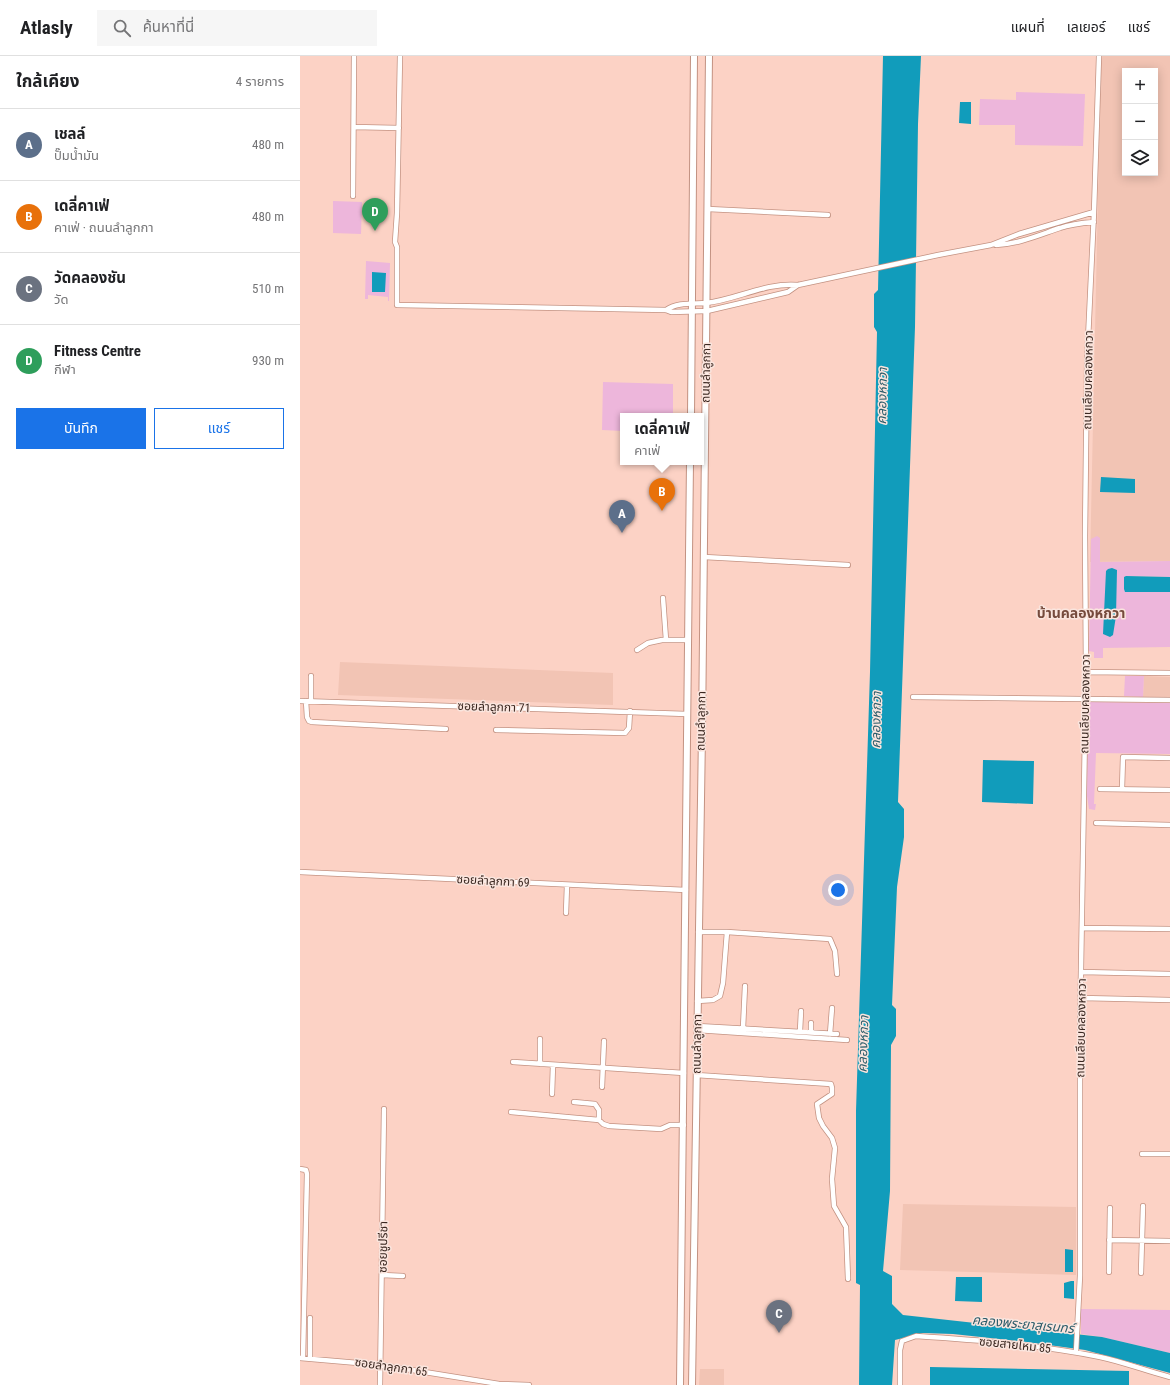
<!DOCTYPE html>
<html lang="th">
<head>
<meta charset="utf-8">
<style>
	:root { --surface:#fff; --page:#f6f6f6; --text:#202124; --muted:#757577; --line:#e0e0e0; --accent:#1a73e8 }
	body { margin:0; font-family:"Roboto Condensed","Noto Sans Thai",sans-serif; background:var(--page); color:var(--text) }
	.controls { position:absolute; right:12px; top:12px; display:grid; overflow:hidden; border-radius:0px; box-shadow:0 2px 10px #0003 }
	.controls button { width:36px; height:36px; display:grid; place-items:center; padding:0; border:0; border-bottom:1px solid var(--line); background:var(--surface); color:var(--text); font:20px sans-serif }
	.you { position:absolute; left:538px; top:834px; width:14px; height:14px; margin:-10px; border:3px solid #fff; border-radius:50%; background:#1a73e8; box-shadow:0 0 0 6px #1a73e833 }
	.badge { display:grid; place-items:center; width:26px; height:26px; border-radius:50%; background:var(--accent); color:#fff; font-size:13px; font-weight:700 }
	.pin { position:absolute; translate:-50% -33px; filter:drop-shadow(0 1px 2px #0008) }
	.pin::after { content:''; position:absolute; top:21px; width:14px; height:12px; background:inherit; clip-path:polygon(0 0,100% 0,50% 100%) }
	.popup { position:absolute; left:320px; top:357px; width:84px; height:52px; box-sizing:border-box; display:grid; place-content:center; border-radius:0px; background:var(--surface); filter:drop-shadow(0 1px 3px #0005); font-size:13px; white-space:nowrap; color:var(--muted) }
	.popup b { font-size:15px; color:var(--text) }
	.popup::after { content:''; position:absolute; left:50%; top:100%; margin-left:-8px; border:8px solid transparent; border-top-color:var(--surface) }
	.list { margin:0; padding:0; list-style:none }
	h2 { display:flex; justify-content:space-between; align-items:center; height:52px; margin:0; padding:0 16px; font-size:17px }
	h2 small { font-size:13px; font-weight:400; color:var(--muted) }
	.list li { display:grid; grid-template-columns:26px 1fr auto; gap:12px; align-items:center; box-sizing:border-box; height:72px; padding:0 16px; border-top:1px solid var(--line) }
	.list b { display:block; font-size:15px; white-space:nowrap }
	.list p { margin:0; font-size:13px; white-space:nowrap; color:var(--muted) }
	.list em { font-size:13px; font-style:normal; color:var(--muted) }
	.actions { display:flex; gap:8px; padding:12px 16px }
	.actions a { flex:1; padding:9px 0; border:1px solid var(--accent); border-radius:0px; text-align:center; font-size:14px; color:var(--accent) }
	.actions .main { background:var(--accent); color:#fff }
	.icon { flex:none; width:22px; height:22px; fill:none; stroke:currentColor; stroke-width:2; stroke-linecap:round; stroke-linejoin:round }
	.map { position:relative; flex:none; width:870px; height:1329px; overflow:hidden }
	header { display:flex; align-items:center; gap:24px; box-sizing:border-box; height:56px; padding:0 20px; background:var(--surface); border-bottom:1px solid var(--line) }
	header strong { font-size:19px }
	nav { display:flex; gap:22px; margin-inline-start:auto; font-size:14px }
	.search { width:280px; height:36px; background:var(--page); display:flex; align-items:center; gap:10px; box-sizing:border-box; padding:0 14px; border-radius:0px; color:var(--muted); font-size:15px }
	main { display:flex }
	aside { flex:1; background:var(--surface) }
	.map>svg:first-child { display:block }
</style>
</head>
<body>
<header>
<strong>Atlasly</strong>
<div class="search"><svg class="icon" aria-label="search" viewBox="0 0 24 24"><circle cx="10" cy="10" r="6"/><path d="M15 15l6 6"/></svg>ค้นหาที่นี่</div>
<nav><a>แผนที่</a><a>เลเยอร์</a><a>แชร์</a></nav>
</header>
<main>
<aside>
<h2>ใกล้เคียง<small>4 รายการ</small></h2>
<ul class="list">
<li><span class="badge" style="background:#5c6f8a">A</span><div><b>เชลล์</b><p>ปั๊มน้ำมัน</p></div><em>480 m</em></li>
<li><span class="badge" style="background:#e8710a">B</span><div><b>เดลี่คาเฟ่</b><p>คาเฟ่ · ถนนลำลูกกา</p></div><em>480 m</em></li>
<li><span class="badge" style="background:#6b7280">C</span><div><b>วัดคลองชัน</b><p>วัด</p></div><em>510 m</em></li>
<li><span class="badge" style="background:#2e9e5b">D</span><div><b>Fitness Centre</b><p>กีฬา</p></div><em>930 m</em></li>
</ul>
<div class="actions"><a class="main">บันทึก</a><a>แชร์</a></div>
</aside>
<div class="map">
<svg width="870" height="1329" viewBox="0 0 870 1329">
	<rect width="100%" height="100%" fill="#fcd2c5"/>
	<path fill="#f2c4b4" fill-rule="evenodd" d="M801,0H870V505L790,506ZM825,15H855V117H825Z
		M40,606L313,617V649L38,639Z
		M844,620L870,621V642L843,641Z
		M603,1148L776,1151V1219L600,1214Z
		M400,1313H424V1329H399Z"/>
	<path fill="#edb6db" d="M716,36L785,38L783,90L715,89V69H679L680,43L716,44Z
		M33,145L62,146L61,178L33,177Z
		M66,205L90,207L89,245H88V241L68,239V243H65Z
		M303,326L373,328V360H323V375L302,374Z
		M797,480L800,482V506L870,505V521L826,520L825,536H870V591L803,592V602H794V596L789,595L791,483Z
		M825,620H844L843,641L824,640Z
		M790,646L870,647V698L796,697L794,748H796L795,754L789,753L787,740L788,648Z
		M781,1253L870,1254V1297L802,1281L781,1278Z"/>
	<path fill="#119cbb" d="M583,0H621L618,68L615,271L598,746L604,753V781L597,831L592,949L596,953V980L591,989L590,1135L583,1215L592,1220V1248L603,1259L802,1281L870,1297V1317L785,1294L727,1286L653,1278L623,1277L595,1284L592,1329H559L560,1229L556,1227V1055L570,616L577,276L574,271V238L578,234Z
		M660,46H671V68L659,67Z
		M72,216L86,217L85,236H72Z
		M801,421L835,423V437L800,436Z
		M812,512L817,514L816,560L813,579L810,581L803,578L806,515L808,513Z
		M826,520L870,521V536H825L824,533V521Z
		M683,704L734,705L733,748L682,746Z
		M765,1193L773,1194V1216H765Z
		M656,1221H682V1246L655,1245Z
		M771,1225H774V1243L764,1242V1227Z
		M630,1311L829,1315V1329H630Z"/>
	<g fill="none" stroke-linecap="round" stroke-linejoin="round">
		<defs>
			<path id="minor" d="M100,0L97,157L95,186L97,191V249L366,254L371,256L407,255L488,236L498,229
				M54,71L99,72
				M53,140L54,0
				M408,153L528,159
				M696,189C719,188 739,179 760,172C771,168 782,167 794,166
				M366,254C377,246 393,248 406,247C436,244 466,226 498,229L638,199L691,189L719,178L794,156
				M404,501L548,509
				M363,542L366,584
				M337,594L348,587L362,584H388
				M786,616L870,617
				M11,620V645
				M613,641L870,644
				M0,645L387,658
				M6,645L7,661L9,665L12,666L146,673
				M196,674L325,677L329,672L330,655
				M800,733L870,734
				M822,733L823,701L870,702
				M796,767L870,769
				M0,816L386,834
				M266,857L267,829
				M783,872L870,873
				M398,876H427
				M782,916L870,918
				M781,942L870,944
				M397,945L413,944L420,940L423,927L427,876L530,883L535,895L537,918
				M397,970L537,978
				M443,972L445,930
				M397,974L547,984
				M500,975L501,955
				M511,976V967
				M530,978L532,952
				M240,983V1008
				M213,1006L384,1017
				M396,1019L531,1028L532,1032V1038L517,1048L519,1062L523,1070L532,1082L535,1092L532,1123L534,1150L546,1171L548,1223
				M302,1031L304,985
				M252,1038L253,1009
				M274,1046L295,1048L299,1054V1064
				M211,1056L299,1064L303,1068L309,1070L361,1073L370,1069H384
				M842,1098H870
				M0,1113L6,1114L7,1118L3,1302
				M809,1184L870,1185
				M809,1216L810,1152
				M841,1217L843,1150
				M82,1219L103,1220
				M776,1296L780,1220V973L786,616L785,480L787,305L794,156L799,0
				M0,1302L81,1309L199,1328L229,1329
				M10,1302V1262
				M80,1329L84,1053
				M600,1329V1294L602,1285L616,1280C678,1284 739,1289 800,1301C824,1306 846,1315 870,1321"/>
			<path id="secondary" d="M391,360L394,0
				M380,1329L390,406
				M392,1329L402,678L409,0"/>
		</defs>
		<use href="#minor" stroke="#c39282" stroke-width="6"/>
		<use href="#secondary" stroke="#c39282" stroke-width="8"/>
		<use href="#minor" stroke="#fff" stroke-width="4.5"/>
		<use href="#secondary" stroke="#fff" stroke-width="6"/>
	</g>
	<g text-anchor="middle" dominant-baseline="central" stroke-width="3" stroke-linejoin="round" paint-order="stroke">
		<g font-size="12" fill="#3b2821" stroke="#fae5de">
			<text transform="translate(406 317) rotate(-89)">ถนนลำลูกกา</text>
			<text transform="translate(788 324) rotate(-89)">ถนนเลียบคลองหกวา</text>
			<text transform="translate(785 648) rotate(-89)">ถนนเลียบคลองหกวา</text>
			<text transform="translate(194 651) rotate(2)">ซอยลำลูกกา 71</text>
			<text transform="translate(401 665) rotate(-89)">ถนนลำลูกกา</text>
			<text transform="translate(193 825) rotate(3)">ซอยลำลูกกา 69</text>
			<text transform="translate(781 972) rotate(-89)">ถนนเลียบคลองหกวา</text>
			<text transform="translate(397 988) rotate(-89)">ถนนลำลูกกา</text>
			<text transform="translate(83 1191) rotate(-89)">ซอยชูปรีชา</text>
			<text transform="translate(715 1289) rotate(6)">ซอยสายไหม 85</text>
			<text transform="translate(91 1311) rotate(8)">ซอยลำลูกกา 65</text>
		</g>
		<g font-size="13" font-style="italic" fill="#2b5c6a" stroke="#fae5de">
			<text transform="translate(582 340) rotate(-89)">คลองหกวา</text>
			<text transform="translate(576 664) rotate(-89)">คลองหกวา</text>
			<text transform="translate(563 988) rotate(-88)">คลองหกวา</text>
			<text transform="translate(723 1268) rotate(5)">คลองพระยาสุเรนทร์</text>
		</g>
		<g font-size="14" font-weight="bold" fill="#764b3d" stroke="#fae5de">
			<text x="781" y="557">บ้านคลองหกวา</text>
		</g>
	</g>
</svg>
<div class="controls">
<button>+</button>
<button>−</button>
<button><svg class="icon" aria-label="layers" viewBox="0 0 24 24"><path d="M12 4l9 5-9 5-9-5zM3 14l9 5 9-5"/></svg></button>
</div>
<div class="you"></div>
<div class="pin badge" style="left:322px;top:477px;background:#5c6f8a">A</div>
<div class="pin badge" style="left:362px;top:455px;background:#e8710a">B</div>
<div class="popup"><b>เดลี่คาเฟ่</b>คาเฟ่</div>
<div class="pin badge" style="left:479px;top:1277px;background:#6b7280">C</div>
<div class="pin badge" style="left:75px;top:175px;background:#2e9e5b">D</div>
</div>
</main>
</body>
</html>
